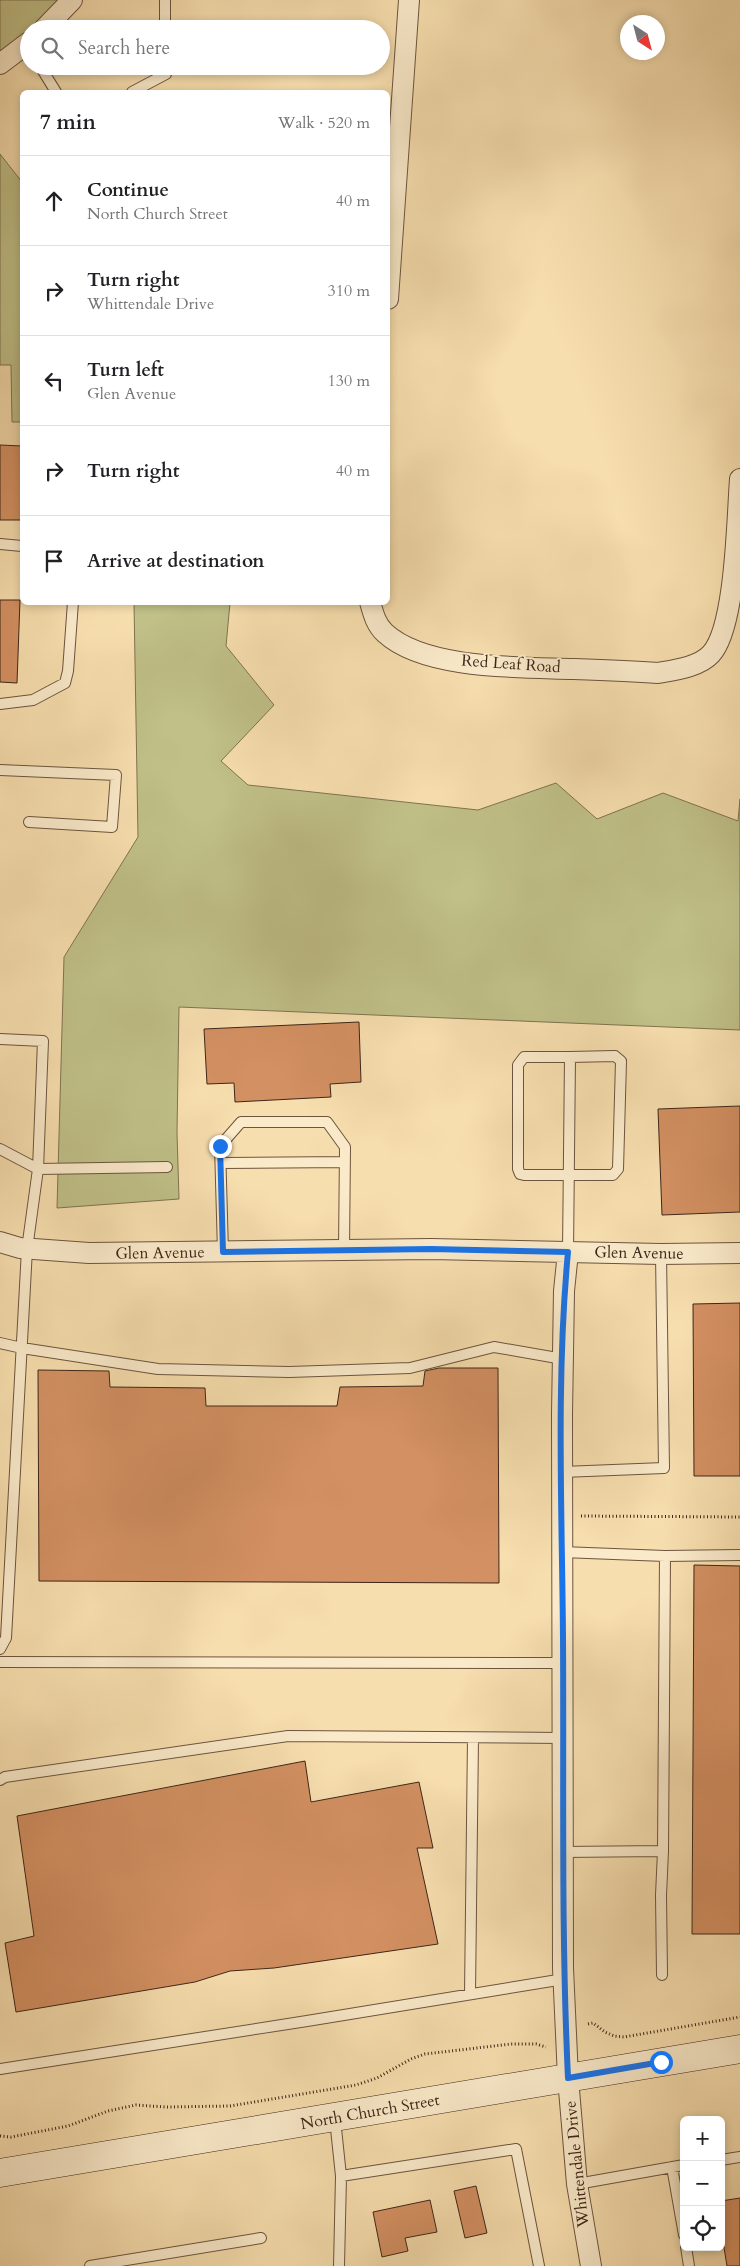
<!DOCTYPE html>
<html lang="en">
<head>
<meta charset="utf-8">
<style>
	:root { --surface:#fff; --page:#f6f6f6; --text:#202124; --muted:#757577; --line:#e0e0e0 }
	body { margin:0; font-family:Cardo,serif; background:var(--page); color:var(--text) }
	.controls { position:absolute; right:15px; bottom:15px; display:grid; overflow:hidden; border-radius:8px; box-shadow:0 2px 8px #0003 }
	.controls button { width:45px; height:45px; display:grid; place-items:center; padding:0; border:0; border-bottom:1px solid var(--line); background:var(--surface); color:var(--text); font:25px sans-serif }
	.compass { position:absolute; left:620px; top:15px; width:45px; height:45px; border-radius:50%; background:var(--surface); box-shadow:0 2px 8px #0003; rotate:144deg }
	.stop { position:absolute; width:15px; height:15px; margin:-11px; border:4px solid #1a73e8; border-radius:50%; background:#fff }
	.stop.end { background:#1a73e8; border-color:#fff; box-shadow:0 1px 5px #0008 }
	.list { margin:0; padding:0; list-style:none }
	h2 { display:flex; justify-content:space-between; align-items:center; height:65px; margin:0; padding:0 20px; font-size:21px }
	h2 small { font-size:16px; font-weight:400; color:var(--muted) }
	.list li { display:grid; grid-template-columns:32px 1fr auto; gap:15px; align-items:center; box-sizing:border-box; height:90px; padding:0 20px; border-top:1px solid var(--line) }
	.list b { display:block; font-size:19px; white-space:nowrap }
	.list p { margin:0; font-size:16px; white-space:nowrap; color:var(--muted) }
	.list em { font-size:16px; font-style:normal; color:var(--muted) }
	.icon { flex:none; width:28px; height:28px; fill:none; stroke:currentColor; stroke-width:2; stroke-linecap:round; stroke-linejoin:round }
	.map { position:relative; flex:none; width:740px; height:2266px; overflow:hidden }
	.search { position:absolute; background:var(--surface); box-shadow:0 2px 8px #0003; left:20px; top:20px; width:370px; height:55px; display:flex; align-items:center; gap:12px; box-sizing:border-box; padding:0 18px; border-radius:28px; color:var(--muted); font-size:19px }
	.panel { position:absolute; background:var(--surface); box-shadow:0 2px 8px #0003; left:20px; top:90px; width:370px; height:515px; border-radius:8px }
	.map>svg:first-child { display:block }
</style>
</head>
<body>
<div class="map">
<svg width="740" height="2266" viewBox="0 0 740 2266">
	<rect width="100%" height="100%" fill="#f7deae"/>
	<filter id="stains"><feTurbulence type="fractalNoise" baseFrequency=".004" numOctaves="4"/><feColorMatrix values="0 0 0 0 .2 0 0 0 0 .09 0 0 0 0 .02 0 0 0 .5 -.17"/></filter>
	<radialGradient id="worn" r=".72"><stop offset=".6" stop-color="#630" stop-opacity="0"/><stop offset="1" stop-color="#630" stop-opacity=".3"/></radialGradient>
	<path fill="#c0c088" stroke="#7f7350" d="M0,0H64L39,29H29V36L0,54Z
		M0,154L22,182V422H12L11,365H0Z
		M134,603H230L226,646L274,705L221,761L248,785L478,810L556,783L597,819L663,793L738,821L740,799V1030L179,1007L177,1133L179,1199L57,1208L64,957L138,837Z"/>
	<path fill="#d39062" stroke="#3e2618" d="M0,445L22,446V520H0Z
		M0,600H20L17,683L0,682Z
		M359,1022L361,1082L330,1084L331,1097L235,1102L234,1083L207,1084L204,1029Z
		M740,1106V1212L662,1215L658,1109Z
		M740,1303V1476H694L693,1304Z
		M439,1368H498L499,1583L39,1581L38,1370L109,1371L110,1387L205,1388L206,1406H337L340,1387L423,1386L425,1371Z
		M694,1565L740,1566V1934H692Z
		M305,1761L311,1802L419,1782L433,1848H417L438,1944L274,1968L230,1971L195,1982L16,2012L5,1943L34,1936L17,1816Z
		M476,2186L487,2233L465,2238L454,2191Z
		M740,2198V2266H727L721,2229V2201Z
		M430,2200L437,2232L405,2238L408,2251L382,2257L373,2212Z"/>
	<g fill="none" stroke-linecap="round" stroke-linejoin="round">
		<defs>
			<path id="service" d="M165,0V29
				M40,66L56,92
				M132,92L166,74V66
				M0,544L22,546
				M0,704L33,700L65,683L68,671L73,602
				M0,770L116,775L112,827L29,822
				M0,1039L43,1041L38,1169L167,1167
				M0,1149L38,1169L27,1249L6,1638L0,1649
				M221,1163L345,1162
				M223,1252L220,1146L241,1122H327L345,1147L344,1250
				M568,1252L570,1057L615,1056L621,1061L618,1169L613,1175H524L520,1174L518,1169V1065L524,1057H570
				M0,1343L22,1348L158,1369L289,1372L410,1368L494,1347L563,1359
				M562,1472L664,1468L661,1254
				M562,1552L665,1556L663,1851L563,1852
				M665,1556L740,1555
				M0,1662L563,1663
				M0,1780L5,1777L288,1736L563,1738
				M662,1975L661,1895L663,1851
				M470,1994L473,1738
				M0,2069L307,2021L564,1979
				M335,2119L341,2176L339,2266
				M721,2160L740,2157
				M672,2167L684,2235
				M341,2176L516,2149L539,2266
				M577,2184L684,2165
				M686,2247L689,2266
				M90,2266L261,2238"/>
			<path id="minor" d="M44,29L72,0
				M0,64L29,42
				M388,299L409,0
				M370,602C373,613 376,625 385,633C425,670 522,667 574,669C602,670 630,671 658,673C675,670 699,667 711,654C736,627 737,517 740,479
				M0,1242L20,1248L89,1253L431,1249L661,1254L740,1253
				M568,1252L564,1291L562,1414L563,1968L568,2078L577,2184L591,2266"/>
			<path id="secondary" d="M0,2173L740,2049"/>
		</defs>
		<use href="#service" stroke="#6c543e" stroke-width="12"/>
		<use href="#minor" stroke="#6c543e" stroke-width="22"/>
		<use href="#secondary" stroke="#3e2618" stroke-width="29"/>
		<path stroke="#3e2618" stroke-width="3" stroke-dasharray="1 2.5" stroke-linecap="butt" d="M581,1516L740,1517
			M588,2024L593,2023L605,2032L614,2036L624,2037L740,2017
			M0,2136L11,2137L68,2126L108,2111L136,2105L166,2107L230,2106L356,2085L377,2078L411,2059L425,2054L511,2044H536L546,2047"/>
		<use href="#service" stroke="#faeaca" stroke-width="10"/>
		<use href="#minor" stroke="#faeaca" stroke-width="20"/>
		<use href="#secondary" stroke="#faeaca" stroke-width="28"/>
	</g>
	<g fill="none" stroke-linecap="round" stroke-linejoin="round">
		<path stroke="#1a73e8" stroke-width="6" d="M220,1146L223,1252L431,1249L568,1252C556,1380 562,1510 563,1638C564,1784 561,1931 568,2078L661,2062"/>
	</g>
	<g text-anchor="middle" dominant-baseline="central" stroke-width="4" stroke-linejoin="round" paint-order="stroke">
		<g font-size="16" fill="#3e2618" stroke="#faeaca">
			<text transform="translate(511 664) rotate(4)">Red Leaf Road</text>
			<text transform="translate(160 1253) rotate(-1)">Glen Avenue</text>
			<text transform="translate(639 1253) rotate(1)">Glen Avenue</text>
			<text transform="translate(370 2112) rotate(-10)">North Church Street</text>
			<text transform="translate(577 2164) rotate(-96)">Whittendale Drive</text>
		</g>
	</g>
	<rect width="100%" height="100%" filter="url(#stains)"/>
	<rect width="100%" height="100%" fill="url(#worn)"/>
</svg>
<div class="controls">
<button>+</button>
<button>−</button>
<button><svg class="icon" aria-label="locate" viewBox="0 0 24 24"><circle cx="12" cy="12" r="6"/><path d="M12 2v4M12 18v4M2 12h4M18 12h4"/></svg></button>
</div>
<svg class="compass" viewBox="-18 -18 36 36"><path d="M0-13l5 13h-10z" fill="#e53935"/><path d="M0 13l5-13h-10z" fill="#757577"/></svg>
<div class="stop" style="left:661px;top:2062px"></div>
<div class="stop end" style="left:220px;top:1146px"></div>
<div class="search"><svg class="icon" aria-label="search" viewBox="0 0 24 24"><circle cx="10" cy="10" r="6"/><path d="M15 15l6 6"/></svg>Search here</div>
<section class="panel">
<h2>7 min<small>Walk · 520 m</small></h2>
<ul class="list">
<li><svg class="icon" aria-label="ahead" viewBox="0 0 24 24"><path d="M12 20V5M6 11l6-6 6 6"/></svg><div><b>Continue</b><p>North Church Street</p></div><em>40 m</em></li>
<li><svg class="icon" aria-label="right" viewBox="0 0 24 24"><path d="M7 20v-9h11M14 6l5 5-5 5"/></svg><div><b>Turn right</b><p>Whittendale Drive</p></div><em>310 m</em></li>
<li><svg class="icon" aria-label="left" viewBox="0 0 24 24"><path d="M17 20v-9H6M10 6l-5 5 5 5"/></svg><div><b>Turn left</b><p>Glen Avenue</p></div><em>130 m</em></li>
<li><svg class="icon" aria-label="right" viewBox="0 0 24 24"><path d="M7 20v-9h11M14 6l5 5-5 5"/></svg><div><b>Turn right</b></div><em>40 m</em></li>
<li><svg class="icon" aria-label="arrive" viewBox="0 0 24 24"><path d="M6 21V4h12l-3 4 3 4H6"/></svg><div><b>Arrive at destination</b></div></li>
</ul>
</section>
</div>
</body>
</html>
